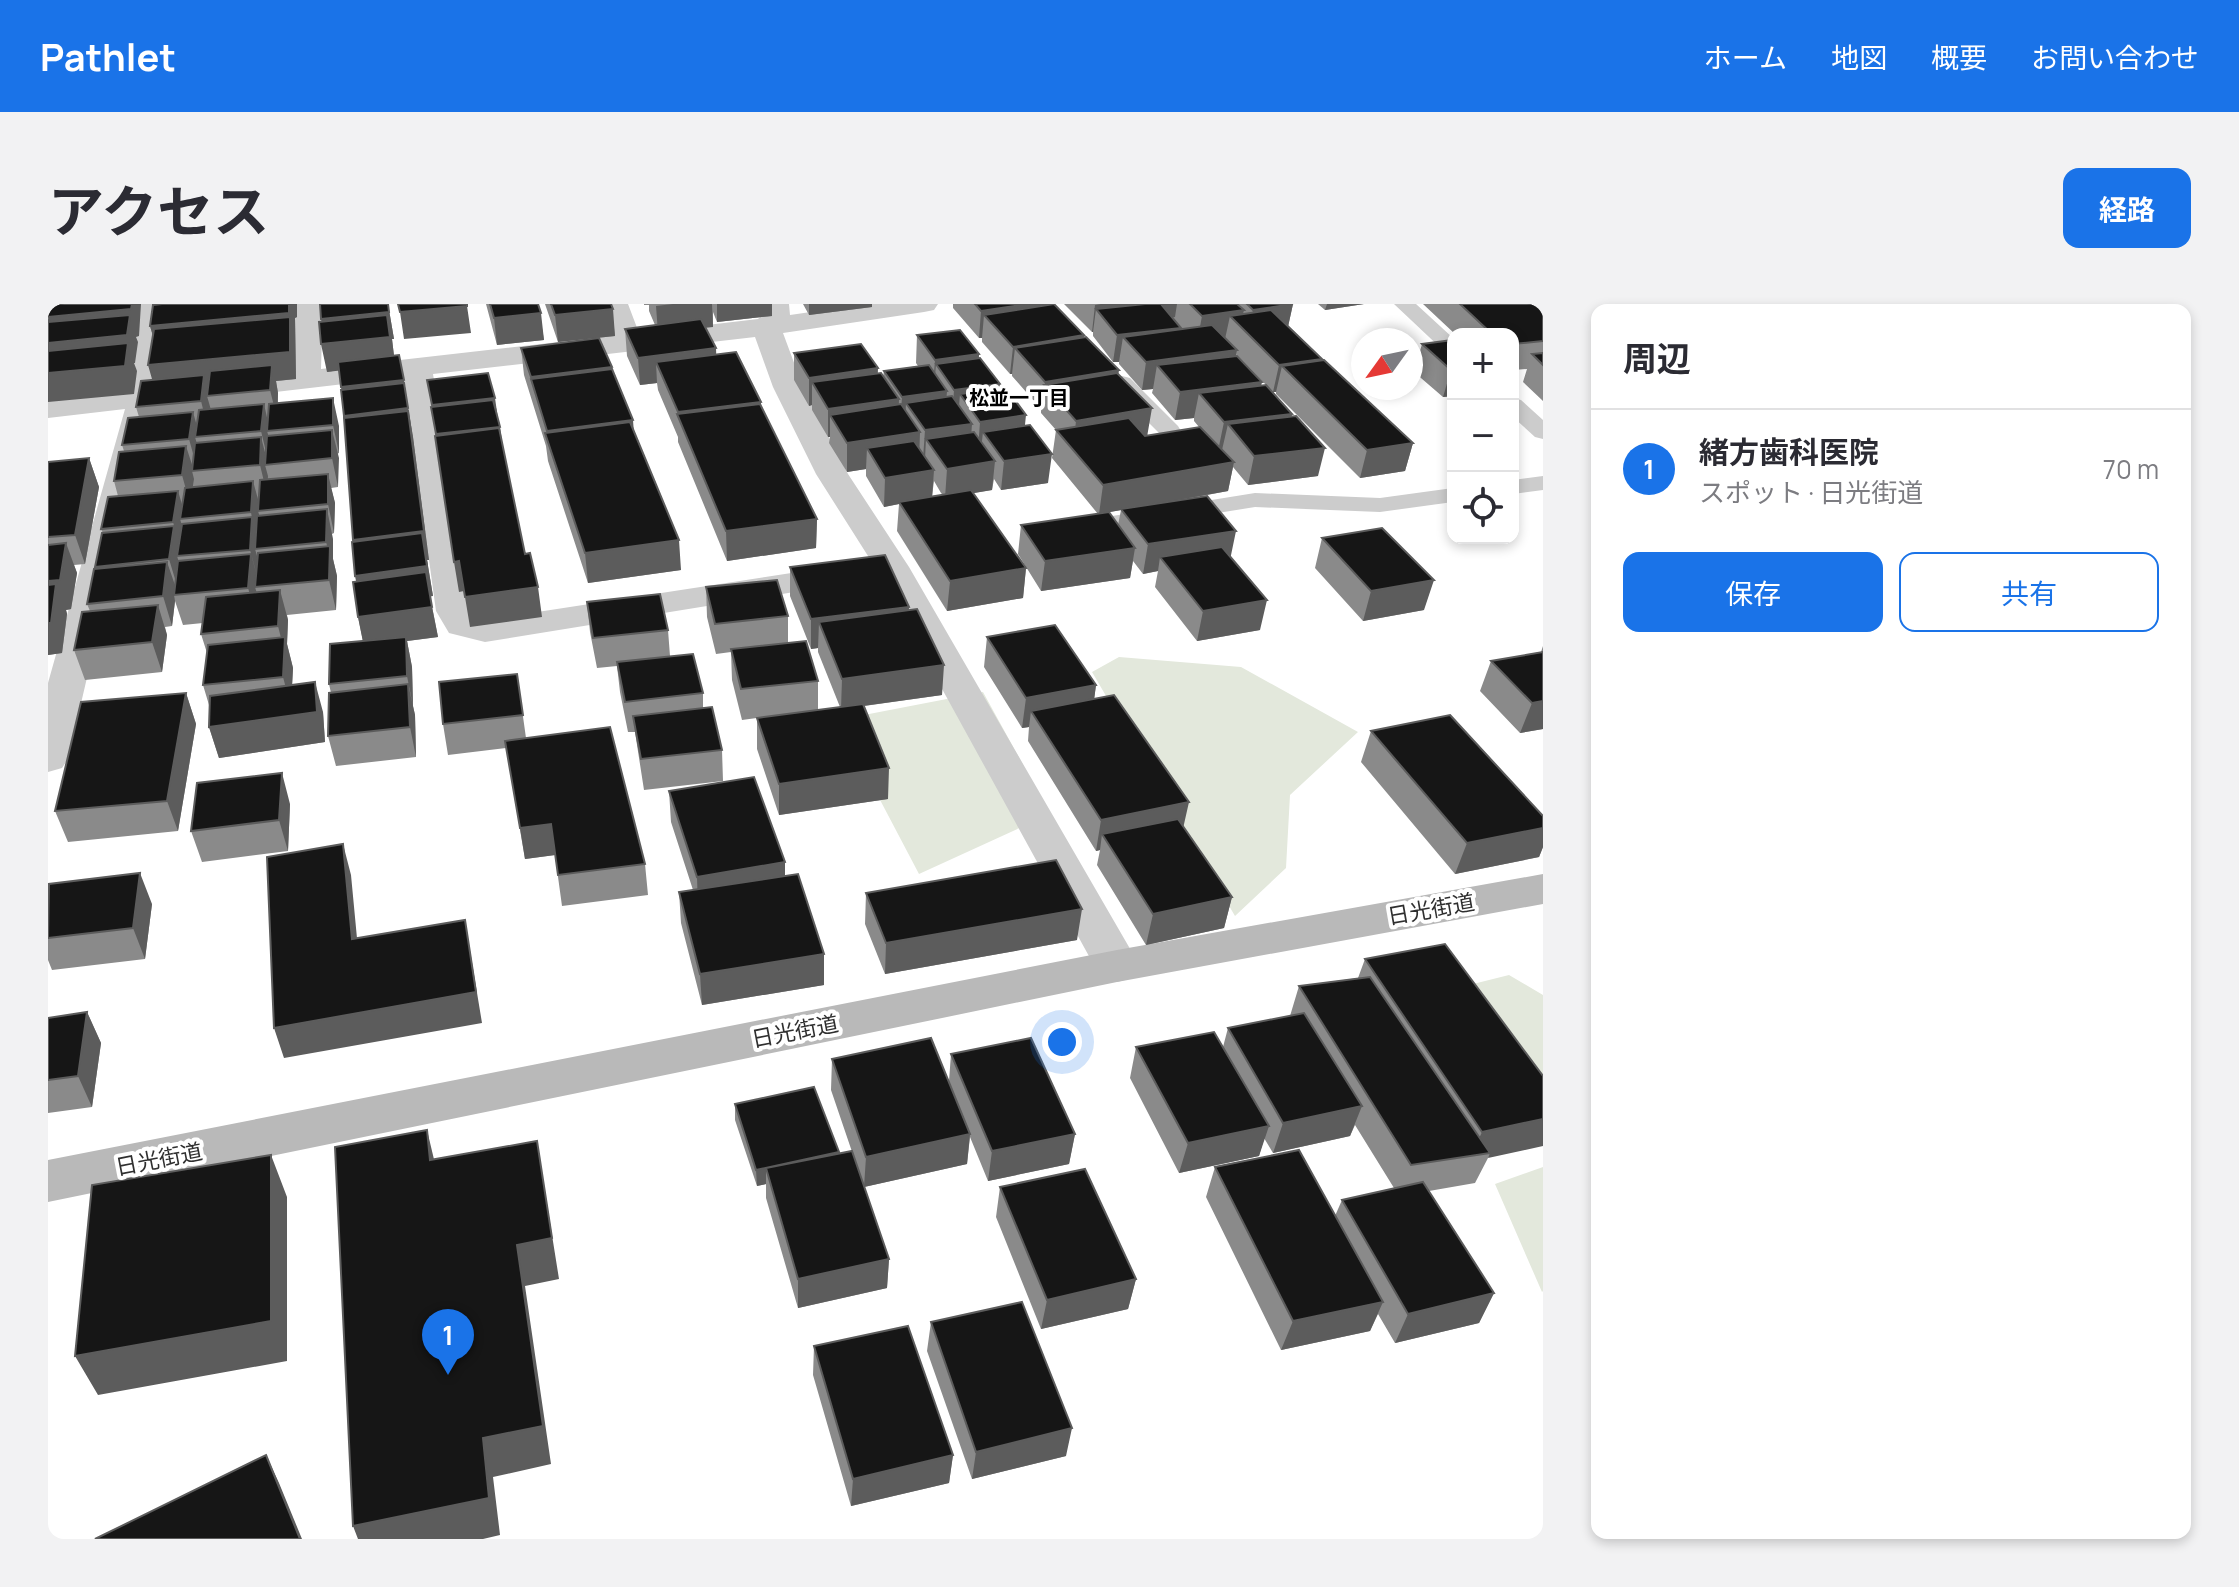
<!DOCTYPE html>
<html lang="ja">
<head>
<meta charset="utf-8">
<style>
	:root { --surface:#fff; --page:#f2f2f3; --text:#2b2b33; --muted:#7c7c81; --line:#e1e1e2; --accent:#1a73e8 }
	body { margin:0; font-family:Manrope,"Noto Sans JP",sans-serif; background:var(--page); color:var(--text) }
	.controls { position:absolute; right:24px; top:24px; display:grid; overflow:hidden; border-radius:16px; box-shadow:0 4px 12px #0003 }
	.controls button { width:72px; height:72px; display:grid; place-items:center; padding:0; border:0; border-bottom:2px solid var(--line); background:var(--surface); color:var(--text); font:40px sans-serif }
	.compass { position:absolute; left:1303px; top:24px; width:72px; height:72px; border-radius:50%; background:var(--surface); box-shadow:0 4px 12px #0003; rotate:237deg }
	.you { position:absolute; left:1014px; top:738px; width:28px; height:28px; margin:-20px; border:6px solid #fff; border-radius:50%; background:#1a73e8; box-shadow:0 0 0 12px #1a73e833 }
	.badge { display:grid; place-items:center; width:52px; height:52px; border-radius:50%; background:var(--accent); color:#fff; font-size:26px; font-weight:700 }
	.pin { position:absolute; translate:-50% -66px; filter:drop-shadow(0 2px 4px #0008) }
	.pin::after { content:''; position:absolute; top:42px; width:28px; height:24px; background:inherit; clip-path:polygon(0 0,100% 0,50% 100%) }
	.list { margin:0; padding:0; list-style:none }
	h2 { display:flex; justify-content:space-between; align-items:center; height:104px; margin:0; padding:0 32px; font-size:34px }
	h2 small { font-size:26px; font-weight:400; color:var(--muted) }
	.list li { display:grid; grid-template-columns:52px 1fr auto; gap:24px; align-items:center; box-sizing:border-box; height:120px; padding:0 32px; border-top:2px solid var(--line) }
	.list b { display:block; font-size:30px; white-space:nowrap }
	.list p { margin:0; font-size:26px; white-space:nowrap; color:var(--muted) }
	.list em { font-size:26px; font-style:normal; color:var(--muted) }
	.actions { display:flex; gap:16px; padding:24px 32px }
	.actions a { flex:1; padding:18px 0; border:2px solid var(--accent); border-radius:16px; text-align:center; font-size:28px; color:var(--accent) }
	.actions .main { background:var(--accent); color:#fff }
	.icon { flex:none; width:44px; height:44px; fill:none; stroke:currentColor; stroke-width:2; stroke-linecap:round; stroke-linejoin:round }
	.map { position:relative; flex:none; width:1495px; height:1235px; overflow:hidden; border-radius:16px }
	header { display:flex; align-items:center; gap:48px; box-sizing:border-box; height:112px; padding:0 40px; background:var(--accent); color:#fff }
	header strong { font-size:38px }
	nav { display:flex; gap:44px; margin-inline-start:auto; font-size:28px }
	.intro { display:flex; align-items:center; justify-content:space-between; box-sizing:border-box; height:192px; padding:0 48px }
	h1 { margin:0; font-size:56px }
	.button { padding:20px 36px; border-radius:16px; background:var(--accent); color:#fff; font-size:28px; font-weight:700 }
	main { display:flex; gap:48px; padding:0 48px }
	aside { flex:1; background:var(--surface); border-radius:16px; box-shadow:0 4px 12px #0003 }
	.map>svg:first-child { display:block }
</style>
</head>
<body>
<header>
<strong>Pathlet</strong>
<nav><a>ホーム</a><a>地図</a><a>概要</a><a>お問い合わせ</a></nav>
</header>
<div class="intro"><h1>アクセス</h1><a class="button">経路</a></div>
<main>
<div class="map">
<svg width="1495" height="1235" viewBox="0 0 1495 1235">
	<rect width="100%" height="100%" fill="#fff"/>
	<path fill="#e3e8dc" d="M1071,353L1193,363L1310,428L1242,491L1238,564L1187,612L1044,368Z
		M935,388L1002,510L871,570L790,416Z
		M1461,671L1495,691V785L1421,681Z
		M1495,863V987L1494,988L1447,880Z"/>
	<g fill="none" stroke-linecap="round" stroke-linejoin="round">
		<path fill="#ccc" fill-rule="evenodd" d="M1346,0H1368L1405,34V51L1398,49Z
			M1074,72L1082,74L1130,122L1133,127L1130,132H1114L1066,84L1063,79L1066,74Z
			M1465,94L1473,96L1495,116V135L1487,133L1465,113Z
			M1495,172V186L1465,190V176Z
			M1405,184V198L1332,208L1207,203L1058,227L1046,220L1058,213L1207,189L1332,194Z"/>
		<path fill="#ccc" fill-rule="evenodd" d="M91,0H119L111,83L244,68L247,0H275L273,65L564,32L552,0H580L591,29L710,15L714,11L713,0H741L742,11L818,0H890L886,6L876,8L735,29L755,83L800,170L861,263L1092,662L1085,674L1069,678L1053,674L827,263L768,170L725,83L707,33L385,70L424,307L428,314L437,316L802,260L814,263L819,270L814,277L437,338L401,329L388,307L356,73L109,102L66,258L20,455L14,464L0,468V379L77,105L0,114V96L81,87Z"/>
		<path fill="#b9b9b9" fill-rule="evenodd" d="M1495,570V600L1069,678L0,898V856L1069,646Z"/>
	</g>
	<path fill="#8a8a8a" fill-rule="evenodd" d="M340,0L346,35H344L346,52L356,76L365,133L381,256H379L385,292H382L390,333L359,337L364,363L365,402L367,411L368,453L288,462L280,432L283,389L281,380L315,337L310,313L306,238L297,114L291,66L279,68Z
		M438,0H490L496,36L449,41Z
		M497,0H563L567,32L510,38Z
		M596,0H724V12L669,18L665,8V23H657L668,51L713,102L769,215L768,244L679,257L630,138V133L610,86L609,79L592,81L579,52L577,25L607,21L601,7V1H596Z
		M755,0H824V3L761,11Z
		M905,0H1002L1036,31V34L1070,70L1100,132L1151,123L1146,117V114L1127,116L1104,89L1105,85L1094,86L1071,60V58H1065L1045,32V28H1044L1016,0H1245L1240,23L1274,55V56L1365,139L1357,167L1312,174L1228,90V88H1225L1244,110V113L1270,172L1200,181L1185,163L1180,187L1122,198L1183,253L1212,326L1149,337L1107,283L1110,267L1095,270L1085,257L1082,274L993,287L970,250L973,221L1050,210L1004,154L1008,126L993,109V105L964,72V70H962L934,38V34H931L905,4ZM1188,50L1218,81H1213ZM1073,206L1070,221L1061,208Z
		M1270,0H1316L1277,6Z
		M1375,0H1495V97L1475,78L1479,65L1465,66V30H1407Z
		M249,13L247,14L248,75L228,77L230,89V99L291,122V149L289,150L290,183L283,184L287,199L286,229L284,230L285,255L289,272L288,306L239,311L240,316L239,340L245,364L244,381L275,408L277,438L171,454L161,423V401L155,381L159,349L153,330L155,319L135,321L127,297L124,322L117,323L119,331L114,368L37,376L26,346L42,307L39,300L48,265L47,263L55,229L53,225L70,192L66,177L76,147L74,141L91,113L88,103L105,76V32L102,22Z
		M869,31L931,50V55L977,122L1000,179L953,186L946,175L944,186L925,189L978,264L975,294L899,307L849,227L851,200L836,203L818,172V165L799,168L781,139L782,133H780L764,106V101L761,102L746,76V49L830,69L835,73L836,67L870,62L868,59ZM886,177L893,189L895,191L884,192Z
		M1405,36V92L1395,93L1366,68L1374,40Z
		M473,44L564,65L633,266L540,279L500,157L498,142L476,71Z
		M41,154L51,183L37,260L26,261L29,269L23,305L18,306L19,310L14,349L0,351V158Z
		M1274,234L1376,306L1315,317L1267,264Z
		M742,263L861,306L894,391L816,402L840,495L731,511L709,445V414L723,412L694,416L684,376L683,348L668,350L659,313L658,283L740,312V339L770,377V406L792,403L770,348V344L763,345L742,292Z
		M539,298L620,326L622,352L655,389V404L674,446L675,477L596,486L587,428H580L572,388L569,362L549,364L542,328Z
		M939,333L1048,381L1046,395L1184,593L1176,624L1098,641L1049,561L1052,546L1048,547L980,437L981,423L974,424L936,363Z
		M1495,342V425L1472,429L1432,387L1443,357L1493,348Z
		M469,370L478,434L597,560L600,591L514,602L507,551L477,555L458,444L400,451L395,420Z
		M138,389L148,420L130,527L20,538L7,507Z
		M1323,427L1495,512V543L1491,553L1407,570L1313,458Z
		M621,487L737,572L776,650V681L654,701L633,619L631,588L645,586L623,518Z
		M242,500L240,547L154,558L143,527Z
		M0,585L104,600L97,655L4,666L0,656Z
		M818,589L1029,636L837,670L817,620Z
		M1317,655L1495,772L1440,854L1427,879L1381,887L1446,989L1431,1019L1347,1039L1330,1010L1322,1027L1233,1046L1158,893L1167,863L1287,912L1294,896L1346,884L1307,821L1302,832L1225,849L1216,834L1211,852L1131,869L1082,774L1088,743H1175L1180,724L1242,712L1251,682L1310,674Z
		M39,708L53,739L44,803L0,809V714Z
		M903,750L1027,830L1021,860L940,877L922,833L919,860L816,883L783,786L784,755L901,777Z
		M687,800L791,849L841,955L839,984L750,1004L718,894V880L709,882L687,816Z
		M952,883L1088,975L1080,1005L993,1025L948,913Z
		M883,1018L1018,1152L924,1175L879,1047Z
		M766,1042L905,1151L901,1179L803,1202L765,1071Z"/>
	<path fill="#5c5c5c" d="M0,0H93L91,32L88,33L90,38L87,59H86L89,67L86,90L0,98Z
		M107,0H249V13L247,14L248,75L228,77L230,89L229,114L222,86L159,92L163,106L160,125L153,97L108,89L100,61L110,49L102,22L113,21Z
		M340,0L346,35H344L347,60L279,68L273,40H278L273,15Z
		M625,0H664L665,23L610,29L608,2Z
		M669,0H724V12L669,18Z
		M761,0H824V3L761,11Z
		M981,0H1002L1000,24L936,11L934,34H931L933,7Z
		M1053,0H1098L1048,5L1045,28H1044L1047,1Z
		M1114,0H1129L1127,13L1111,16Z
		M1245,0L1239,27L1200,30L1205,6Z
		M1279,0H1316L1277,6Z
		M419,2L423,29L356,35L352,8Z
		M565,5L567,32L510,38L507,11Z
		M1196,6L1192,22L1182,12L1177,35L1149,39L1154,12Z
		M493,9L496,36L449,41L446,14Z
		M1133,24L1128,51L1075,33L1071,58H1065L1069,31Z
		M1036,31L1032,59L967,44L964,70H962L965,43Z
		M668,44L669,71L608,58L609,79L592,81L590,54Z
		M1189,46L1183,74L1109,61L1105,85L1094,86L1098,58Z
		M931,50L929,78L888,60L886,84H885L887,56Z
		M1274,55L1268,82L1234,62L1228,88H1225L1231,61Z
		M564,63L566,91L484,80L483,73Z
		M830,64L829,92L764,78V101L761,102V74Z
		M1405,65V92L1395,93L1403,66Z
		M1071,66L1067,94L997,82V78Z
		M356,76L360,104L299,111L293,83Z
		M1214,78L1208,106L1151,89L1146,114L1127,116L1132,88Z
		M952,80L950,108L912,90L910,114H904L906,86Z
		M899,87L897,115L858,99L857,121H852L854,93Z
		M285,94L291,122V149L285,121Z
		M447,94L451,122L389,129L384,101Z
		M851,95L850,123L782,111V133H780V105Z
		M713,98V126L630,114V108Z
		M216,100L222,127H219L222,137L220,156L213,127Z
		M360,104L365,133L381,256H379L385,292L313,302L307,272L312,265L305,236L302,140L296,112Z
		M1104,104L1099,133L1025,145L1028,117Z
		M145,108L152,133H147L151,147L149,164L141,135Z
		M1244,110L1238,139L1180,120L1174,146L1170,147L1176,118Z
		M978,111L975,140L935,128L933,146H930L932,118Z
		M585,116L587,144L501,140L499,127Z
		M924,120L922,148L878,135L877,155H875L877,126Z
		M452,123L456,151L393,159L388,130Z
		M284,126L291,154L290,183L284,154Z
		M872,128L871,157L819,144L818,165L799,168V139Z
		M213,133L220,160L217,161L220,172L219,190L212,161Z
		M1365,139L1357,167L1312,174L1319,146Z
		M138,142L146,167H144L146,175L142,200L134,171Z
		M1277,144L1270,172L1200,181L1206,152Z
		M1004,150L1000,179L953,186L956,157Z
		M41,154L51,183L37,260L27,231Z
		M947,157L944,186L897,194L899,165Z
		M1186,158L1180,187L1051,210L1055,181Z
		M886,166L884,195L851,198V200L836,203L837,174Z
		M280,170L287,199L286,229L280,200Z
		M205,177L213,206L210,207L212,214L207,245L211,259L210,275L202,246L204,215L203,208Z
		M130,187L138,214L132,215L136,228L133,247L125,218Z
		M279,205L285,235V255L289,272L288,306L281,276L282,252L278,238Z
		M769,215L768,244L679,257L678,227Z
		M126,222L135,252H129L133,265L130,285L121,255Z
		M1188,227L1182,256L1112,253L1110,267L1095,270L1100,240Z
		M631,236L633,266L540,279L537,249Z
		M18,239L29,269L23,305L18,306L19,310L14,349L0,351V277Z
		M1087,244L1082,274L993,287L997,257Z
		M203,250L211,279L207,283L210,293L209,314L200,284Z
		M411,257L416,287L411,288L406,258Z
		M119,258L129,287L126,291L127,297L124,322L115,292Z
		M978,264L975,294L899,307L902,277Z
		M1386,276L1376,306L1315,317L1323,287Z
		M490,283L494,313L422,323L417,293Z
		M232,286L240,316L239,340L245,364L243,403L235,373L236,346L230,322Z
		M1219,296L1212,326L1149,337L1155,307Z
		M110,301L119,331L114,368L104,338Z
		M384,303L390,333L359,337L364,363L365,402L359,372L316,343L310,313Z
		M861,303L860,333L771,318L770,344L763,345V315Z
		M896,361L894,391L793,405L794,375Z
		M267,378L275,408L277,438L171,454L161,423Z
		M360,380L367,411L368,453L362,423Z
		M1048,381L1044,412L983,407L981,423L974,424L978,394Z
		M138,389L148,420L130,527L119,497Z
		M1495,397V425L1472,429L1484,399Z
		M841,464L840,495L731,511V480Z
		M234,469L242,500L240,547L231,516Z
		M1141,498L1134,529L1054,530L1052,546L1048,547L1053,516Z
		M503,520L507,551L477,555L472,524Z
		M1495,524V543L1491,553L1407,570L1419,539Z
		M295,540L303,571L312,666L304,635Z
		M737,558V589L650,604L649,573Z
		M92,569L104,600L97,655L85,624Z
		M1184,593L1176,624L1098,641L1105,610Z
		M1034,605L1029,636L837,670L838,639Z
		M417,616L434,719L236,754L226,724Z
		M776,650V681L654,701L652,670Z
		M39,708L53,739L44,803L30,772Z
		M1314,802L1302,832L1225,849L1235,819Z
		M1495,815V842L1440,854L1442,849L1423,852L1434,828Z
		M1221,822L1211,852L1131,869L1140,839Z
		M379,826L389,868L382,856Z
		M922,830L919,860L816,883L818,853Z
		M1027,830L1021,860L940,877L944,847Z
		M489,837L511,975L477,982L503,1160L445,1173L452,1231L435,1235H310L305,1222L435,1134L469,941Z
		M223,851L239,893V1057L50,1091L27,1052Z
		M718,864V880L709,882L708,866Z
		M841,955L839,984L750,1004V975Z
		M1088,975L1080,1005L993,1025L999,996Z
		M1446,989L1431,1019L1347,1039L1360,1010Z
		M1335,998L1322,1027L1233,1046L1245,1017Z
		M1024,1124L1018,1152L924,1175L928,1148Z
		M218,1151L231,1179L254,1235H252Z
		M905,1151L901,1179L803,1202L805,1175Z"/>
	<path fill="#161616" stroke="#5c5c5c" stroke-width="2" d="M0,0H84L83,5L0,13Z
		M114,0H241V9L102,22L105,1Z
		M272,0H340L341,8L273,15Z
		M350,0H419V2L352,8Z
		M442,0H490L493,9L446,14Z
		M503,0H563L565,5L507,11Z
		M927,0H981L933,7Z
		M1006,0L1036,31L965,43L936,11Z
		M1097,0H1113L1133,24L1069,31L1048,5Z
		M1142,0H1189L1196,6L1154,12Z
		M1199,0H1245L1205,6Z
		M1412,0H1495V37L1465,40V30H1444Z
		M1223,6L1274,55L1231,61L1182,12Z
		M82,11L79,31L0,39V18Z
		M339,11L342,33L273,40L271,18Z
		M242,13V48L100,61L106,25Z
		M653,15L668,44L590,54L577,25Z
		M1164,21L1189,46L1098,58L1075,33Z
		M912,26L931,50L887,56L869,31Z
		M1038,33L1071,66L997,78L967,44Z
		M551,34L564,63L483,73L473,44Z
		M1405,36V65L1403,66L1374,40Z
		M80,39L77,62L0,69V47Z
		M813,40L830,64L761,74L746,49Z
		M688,48L713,98L630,108L608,58Z
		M1495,49V61L1484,50Z
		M351,51L356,76L293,83L290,58Z
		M1189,52L1214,78L1132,88L1109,61Z
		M932,54L952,80L906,86L888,60Z
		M1276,56L1365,139L1319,146L1234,62Z
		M224,61L222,86L159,92L162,67Z
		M881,61L899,87L854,93L836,67Z
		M564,65L585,116L499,127L483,75Z
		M440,69L447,94L384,101L379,76Z
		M833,69L851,95L780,105L764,78Z
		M1069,69L1104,104L1028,117L996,81Z
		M156,71L153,97L88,103L93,77Z
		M356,79L360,104L296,112L293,86Z
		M1218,81L1244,110L1176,118L1151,89Z
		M958,84L978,111L932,118L912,90Z
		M904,92L924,120L877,126L858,99Z
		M285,94V121L219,127L221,100Z
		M445,96L452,123L388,130L383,103Z
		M216,100L213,127L147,133L151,106Z
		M712,100L769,215L678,227L629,110Z
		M853,100L872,128L799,139L782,111Z
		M360,107L376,227L305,236L296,114Z
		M145,108L141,135L74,141L80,114Z
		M1248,112L1277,144L1206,152L1180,120Z
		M1081,114L1097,132L1152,123L1186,158L1055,181L1008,126Z
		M582,118L631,236L537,249L497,129Z
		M982,121L1004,150L956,157L935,128Z
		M451,124L477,250L482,249L490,283L417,293L411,257L406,258L387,132Z
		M284,126V154L217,161L219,132Z
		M926,128L947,157L899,165L878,135Z
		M213,133L212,161L144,167L147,139Z
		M866,137L886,166L837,174L819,144Z
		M138,142L134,171L66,177L71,148Z
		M41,154L27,231L0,233V158Z
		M280,170V200L210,207L212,176Z
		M205,177L203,208L132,215L137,184Z
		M923,186L978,264L902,277L851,198Z
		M130,187L125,218L53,225L60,193Z
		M1159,192L1188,227L1100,240L1073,205Z
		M279,205L278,238L207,245L209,212Z
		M1061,208L1087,244L997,257L973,221Z
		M204,213L202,246L129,252L134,220Z
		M126,222L121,255L47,263L54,229Z
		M1334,224L1386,276L1323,287L1274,234Z
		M374,229L379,262L307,272L304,238Z
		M18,239L12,276L0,277V241Z
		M282,242L281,276L207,283L210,249Z
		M1174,243L1219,296L1155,307L1112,253Z
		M203,250L200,284L126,291L130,257Z
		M837,251L861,303L763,315L742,263Z
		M119,258L115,292L39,300L46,265Z
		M378,268L384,303L310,313L305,278Z
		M729,276L740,312L667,320L658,283Z
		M8,280L3,319H0V281Z
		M232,286L230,322L153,330L158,293Z
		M612,290L620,326L545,334L539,298Z
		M110,301L104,338L26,346L34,308Z
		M869,305L896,361L794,375L771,318Z
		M1007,321L1048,381L978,394L939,333Z
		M237,333L235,373L155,381L160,341Z
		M358,333L359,372L281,380L282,340Z
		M758,337L770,377L693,385L683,345Z
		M1495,348V397L1484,399L1443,357Z
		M645,350L655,389L577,398L569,358Z
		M469,370L475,411L395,420L391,378Z
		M267,378L269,408L161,423L162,392Z
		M360,380L362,423L280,432L281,389Z
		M138,389L119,497L7,507L33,398Z
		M1066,391L1141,498L1053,516L983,407Z
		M815,400L841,464L731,480L709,414Z
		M664,403L674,446L593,455L585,412Z
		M1402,411L1495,512V524L1419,539L1323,427Z
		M562,423L597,560L510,571L503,520L472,524L457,437Z
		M234,469L231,516L143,527L149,479Z
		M706,473L737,558L649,573L621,487Z
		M1130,515L1184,593L1105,610L1054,530Z
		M295,540L304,635L417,616L428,688L226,724L219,553Z
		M1008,556L1034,605L838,639L818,589Z
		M92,569L85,624L0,634L1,580Z
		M750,570L776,650L652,670L631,588Z
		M1397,640L1495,772V815L1434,828L1317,655Z
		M1322,673L1442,849L1363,861L1251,682Z
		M39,708L30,772L0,776V714Z
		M1256,709L1314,802L1235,819L1180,724Z
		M1166,728L1221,822L1140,839L1088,743Z
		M883,734L922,830L818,853L784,755Z
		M983,734L1027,830L944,847L903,750Z
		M766,783L791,848L708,866L687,800Z
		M379,826L382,856L489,837L504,934L469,941L495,1122L435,1134L441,1194L305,1222L287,843Z
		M1251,846L1335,998L1245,1017L1167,863Z
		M804,847L841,955L750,975L718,864Z
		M223,851V1017L27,1052L44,881Z
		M1037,865L1088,975L999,996L952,883Z
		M1375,878L1446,989L1360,1010L1294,896Z
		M974,998L1024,1124L928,1148L883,1018Z
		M860,1022L905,1151L805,1175L766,1042Z
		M218,1151L252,1235H47Z"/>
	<g text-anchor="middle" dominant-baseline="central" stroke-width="8" stroke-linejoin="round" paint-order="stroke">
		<g font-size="20" font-weight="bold" fill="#000" stroke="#fff">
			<text x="971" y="93">松並一丁目</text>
		</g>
		<g font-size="22" fill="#2f2f2f" stroke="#fff">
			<text transform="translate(1383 605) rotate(-10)">日光街道</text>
			<text transform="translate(747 727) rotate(-11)">日光街道</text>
			<text transform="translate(111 855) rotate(-11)">日光街道</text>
		</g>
	</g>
</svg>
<div class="controls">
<button>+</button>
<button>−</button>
<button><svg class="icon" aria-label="locate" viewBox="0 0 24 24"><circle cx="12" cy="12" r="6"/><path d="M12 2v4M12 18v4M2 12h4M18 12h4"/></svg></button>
</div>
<svg class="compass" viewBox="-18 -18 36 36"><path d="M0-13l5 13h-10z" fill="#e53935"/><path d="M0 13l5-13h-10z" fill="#7c7c81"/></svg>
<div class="you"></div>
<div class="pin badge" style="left:400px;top:1071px">1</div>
</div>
<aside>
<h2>周辺<small></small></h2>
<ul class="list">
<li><span class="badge">1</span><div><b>緒方歯科医院</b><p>スポット · 日光街道</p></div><em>70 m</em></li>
</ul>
<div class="actions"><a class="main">保存</a><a>共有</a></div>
</aside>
</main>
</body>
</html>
